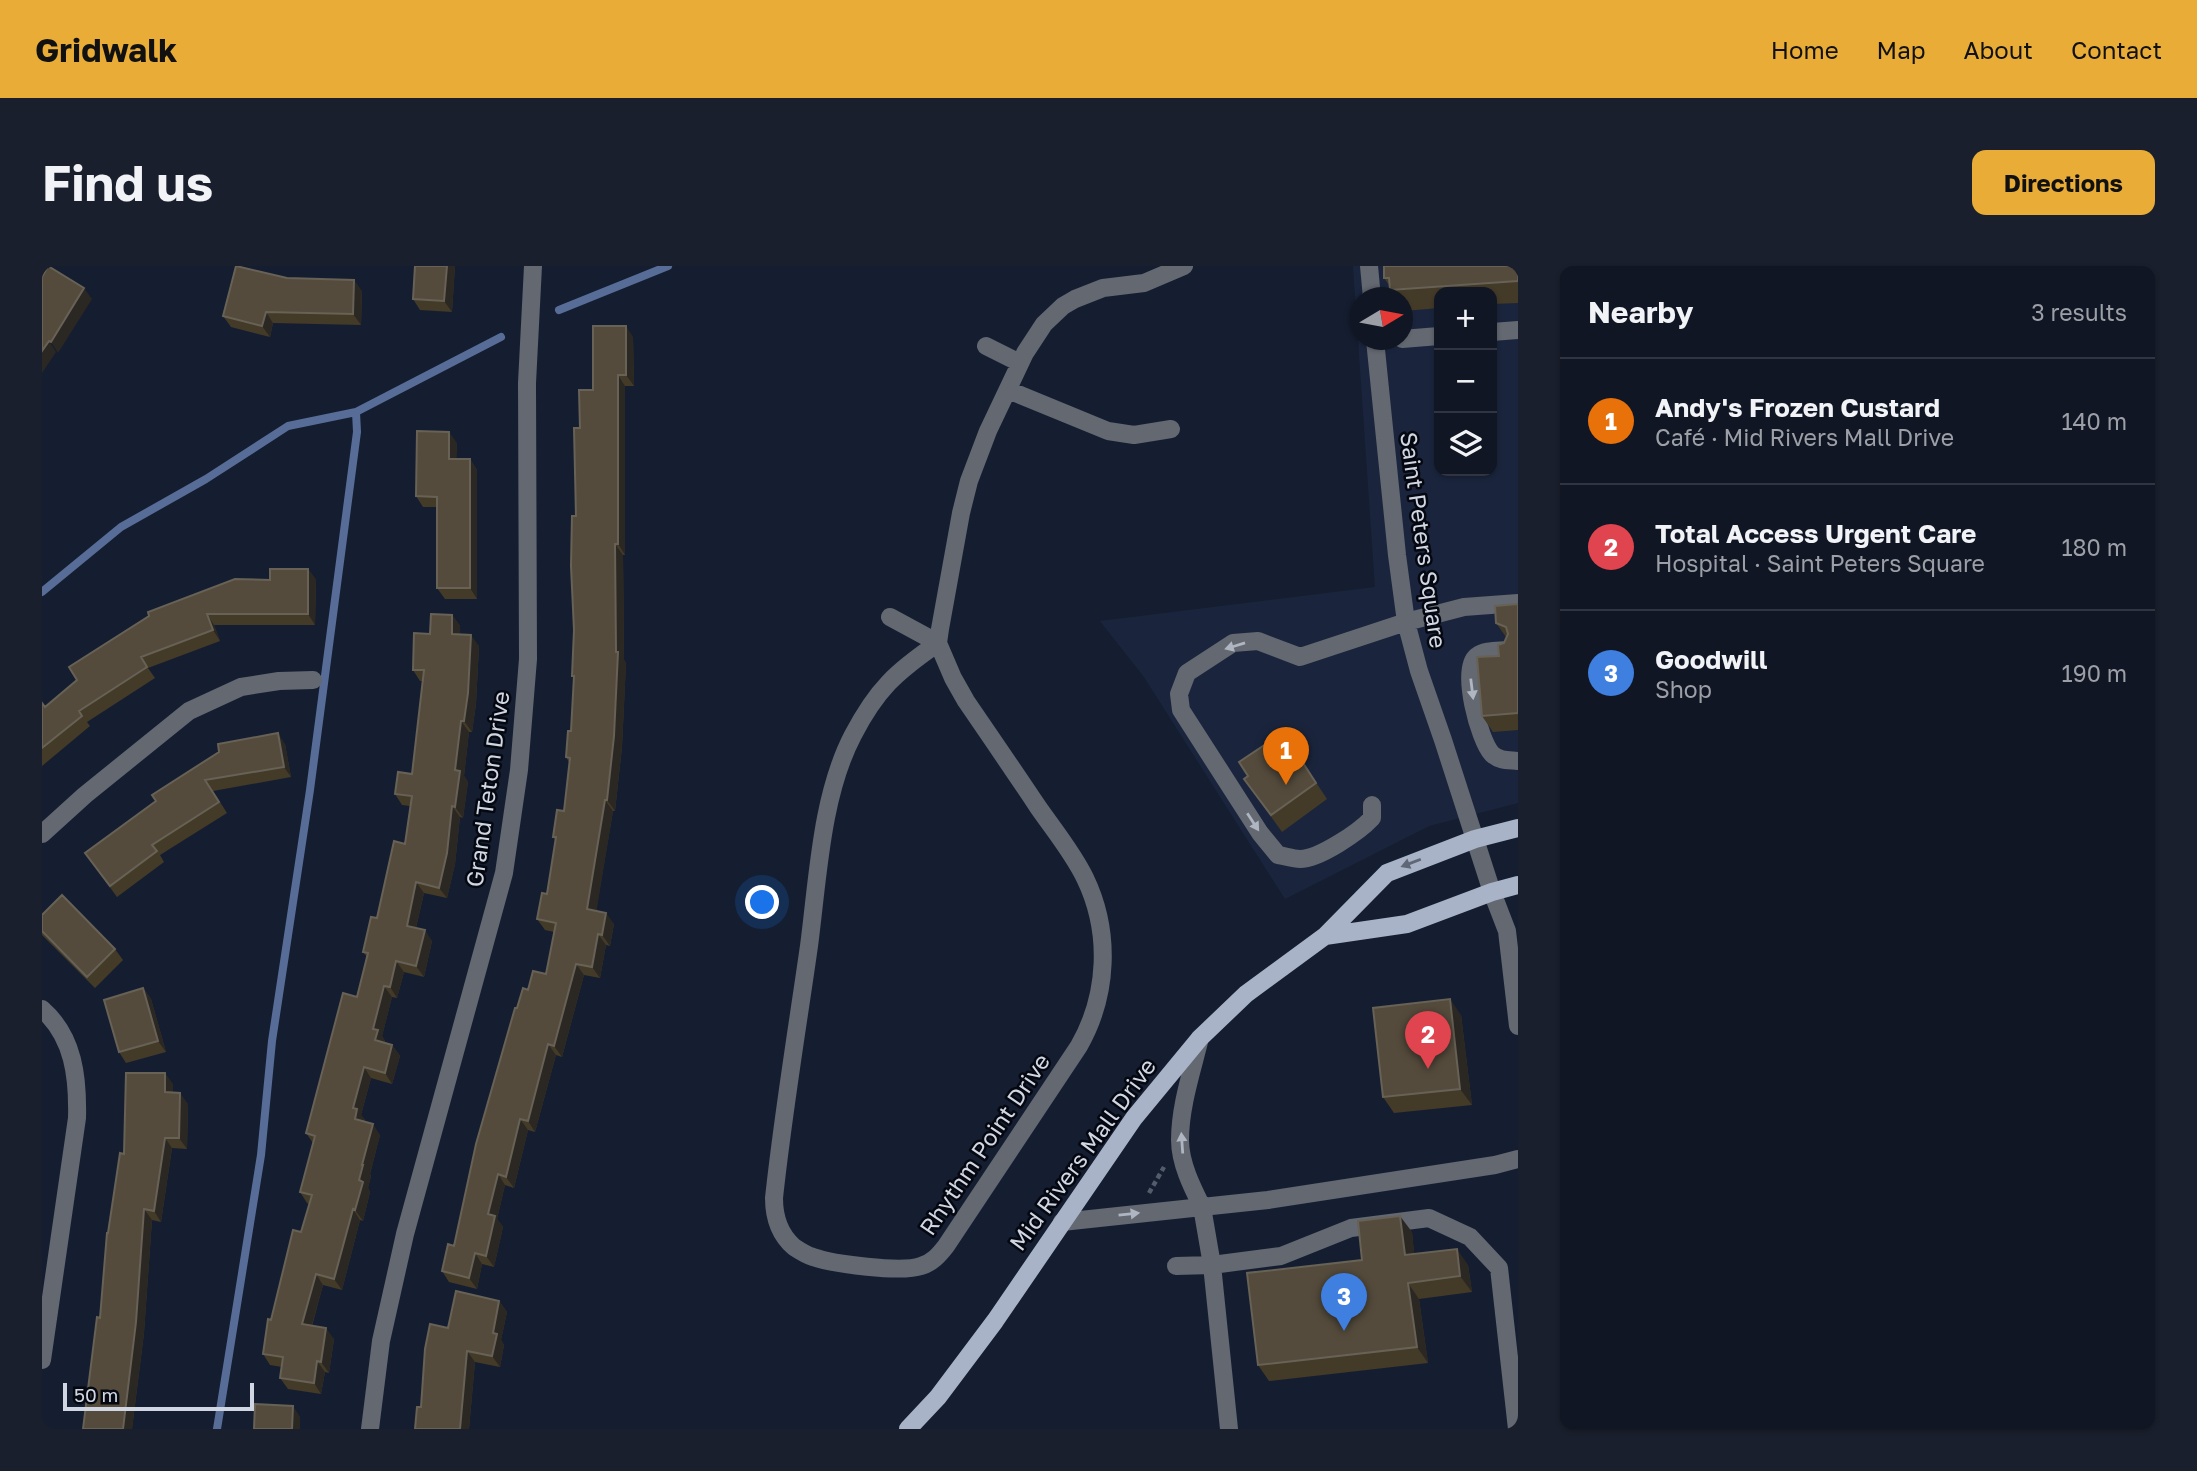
<!DOCTYPE html>
<html lang="en">
<head>
<meta charset="utf-8">
<style>
	:root { --surface:#101624; --page:#191f2c; --text:#f1f3f6; --muted:#9c9fa6; --line:#303541; --accent:#e8ac37 }
	body { margin:0; font-family:"Golos Text",sans-serif; background:var(--page); color:var(--text) }
	.controls { position:absolute; right:21px; top:21px; display:grid; overflow:hidden; border-radius:14px; box-shadow:0 2px 5px #0004 }
	.controls button { width:63px; height:63px; display:grid; place-items:center; padding:0; border:0; border-bottom:2px solid var(--line); background:var(--surface); color:var(--text); font:35px sans-serif }
	.compass { position:absolute; left:1308px; top:21px; width:63px; height:63px; border-radius:50%; background:var(--surface); box-shadow:0 2px 5px #0004; rotate:80deg }
	.scale { position:absolute; left:21px; bottom:18px; width:191px; box-sizing:border-box; padding-left:7px; border:4px solid #d0d7e3; border-top:0; font-size:19px; line-height:24px; white-space:nowrap; color:#d0d7e3; -webkit-text-stroke:5px #050810; paint-order:stroke }
	.you { position:absolute; left:721px; top:637px; width:24px; height:24px; margin:-18px; border:5px solid #fff; border-radius:50%; background:#1a73e8; box-shadow:0 0 0 10px #1a73e833 }
	.badge { display:grid; place-items:center; width:46px; height:46px; border-radius:50%; background:var(--accent); color:#fff; font-size:23px; font-weight:700 }
	.pin { position:absolute; translate:-50% -58px; filter:drop-shadow(0 2px 4px #0008) }
	.pin::after { content:''; position:absolute; top:37px; width:24px; height:21px; background:inherit; clip-path:polygon(0 0,100% 0,50% 100%) }
	.list { margin:0; padding:0; list-style:none }
	h2 { display:flex; justify-content:space-between; align-items:center; height:91px; margin:0; padding:0 28px; font-size:30px }
	h2 small { font-size:23px; font-weight:400; color:var(--muted) }
	.list li { display:grid; grid-template-columns:46px 1fr auto; gap:21px; align-items:center; box-sizing:border-box; height:126px; padding:0 28px; border-top:2px solid var(--line) }
	.list b { display:block; font-size:26px; white-space:nowrap }
	.list p { margin:0; font-size:23px; white-space:nowrap; color:var(--muted) }
	.list em { font-size:23px; font-style:normal; color:var(--muted) }
	.icon { flex:none; width:38px; height:38px; fill:none; stroke:currentColor; stroke-width:2; stroke-linecap:round; stroke-linejoin:round }
	.map { position:relative; flex:none; width:1476px; height:1163px; overflow:hidden; border-radius:14px }
	header { display:flex; align-items:center; gap:42px; box-sizing:border-box; height:98px; padding:0 35px; background:var(--accent); color:#111 }
	header strong { font-size:33px }
	nav { display:flex; gap:38px; margin-inline-start:auto; font-size:24px }
	.intro { display:flex; align-items:center; justify-content:space-between; box-sizing:border-box; height:168px; padding:0 42px }
	h1 { margin:0; font-size:49px }
	.button { padding:18px 32px; border-radius:14px; background:var(--accent); color:#111; font-size:24px; font-weight:700 }
	main { display:flex; gap:42px; padding:0 42px }
	aside { flex:1; background:var(--surface); border-radius:14px; box-shadow:0 2px 5px #0004 }
	.map>svg:first-child { display:block }
</style>
</head>
<body>
<header>
<strong>Gridwalk</strong>
<nav><a>Home</a><a>Map</a><a>About</a><a>Contact</a></nav>
</header>
<div class="intro"><h1>Find us</h1><a class="button">Directions</a></div>
<main>
<div class="map">
<svg width="1476" height="1163" viewBox="0 0 1476 1163">
	<rect width="100%" height="100%" fill="#151e30"/>
	<path fill="#1a253d" fill-rule="evenodd" d="M1311,0H1476V537L1387,560L1243,633L1102,411L1058,355L1333,321ZM1397,26H1450V205H1397ZM1318,32H1360V74H1318Z"/>
	<g fill="none" stroke-linecap="round" stroke-linejoin="round">
		<path stroke="#576d98" stroke-width="8" d="M517,44L626,0
			M0,326L79,261L164,213L246,160L314,146L459,71
			M175,1163L219,889L230,775L268,524L315,166L314,146"/>
		<path stroke="#545c6c" stroke-width="4.5" stroke-dasharray="5 3.5" stroke-linecap="butt" d="M1107,927L1122,901"/>
		<path stroke="#636871" stroke-width="18" d="M1327,0L1330,32
			M1450,66L1476,64
			M1360,73L1397,70
			M1333,74L1355,289L1364,356L1377,405L1401,474L1450,626L1465,665L1476,760
			M944,80L978,97
			M966,124L1066,165L1092,169L1129,163
			M848,351L896,377
			M896,377C854,406 835,423 811,469C779,530 776,612 767,680C755,764 741,848 732,932C732,951 737,968 752,981C758,985 764,989 771,991C791,998 859,1007 879,1000C890,997 897,989 904,980L1037,780C1066,729 1069,666 1043,612C1031,587 1012,564 996,541C972,505 948,470 924,435L911,412L896,377L898,363L919,247L927,215L946,165L983,87L1002,58L1021,40L1033,33L1061,22L1102,17L1142,0
			M1466,384C1457,385 1442,384 1435,390C1418,403 1437,474 1450,488C1458,495 1465,494 1476,495
			M1330,539V552C1317,566 1277,593 1258,593C1251,593 1243,590 1236,589L1218,567L1139,444L1137,428L1145,407L1191,377L1216,375L1258,391L1364,356L1422,341L1476,337
			M0,568L43,529L147,445L199,421L237,415L271,414
			M0,743C32,771 36,812 35,852L0,1094
			M1020,956L1160,941C1150,921 1138,897 1138,874C1138,840 1150,805 1158,772
			M1134,1000L1170,999L1239,990L1309,962L1387,952L1428,971L1457,1002L1475,1163
			M328,1163L339,1075L363,968L462,607L477,504L486,393L485,117L491,0
			M1187,1163L1170,999L1160,941L1226,934L1453,899L1476,893"/>
		<path stroke="#a8b3c7" stroke-width="18" d="M1283,670L1365,658L1450,626L1476,619
			M866,1163L896,1131L953,1055L1092,852L1158,772L1204,728L1283,670L1345,607L1433,573L1476,562"/>
	</g>
	<path fill="#443a28" d="M413,0L410,46L378,44L371,33Z
		M1476,0V37L1450,38V26H1397V42L1362,45L1361,43V32H1353L1348,24L1347,19L1342,12Z
		M245,12L320,25L319,59L231,57L228,71L189,61L181,50Z
		M591,71L592,120H583V289H581L582,394L584,397L580,481L573,545H571L554,645L572,658L568,680L564,679L558,712L542,709L520,791L514,789L493,866L486,864L472,922L463,919L455,953L461,961L452,1001L440,998L435,1023L407,1016L400,1005L412,980L475,742L486,724L504,708L512,666L503,664L495,653L505,628L514,575L511,571L522,545L527,496L524,491L529,465L532,413L530,410L532,364L534,250L538,162L551,124Z
		M415,177L414,193H428L435,204V333H403L395,322V241H381L374,230Z
		M266,303L274,314L273,359H172L178,375L106,402L113,412L45,456L48,460L0,500V437L3,441L35,414L228,314Z
		M1476,338V464L1451,466L1440,450L1457,390L1464,371L1454,357Z
		M410,349L418,360V368L437,380L434,438L430,466H427L422,510L426,516L421,552L418,551L413,598L405,632L382,627L374,662L390,675L382,711L362,706L355,732L350,731L340,770L343,775V777L350,779L358,790L350,818L329,812L319,849L323,854V856L338,869L328,908L329,910L326,922L328,926L321,955L318,954L300,1024L281,1019L270,1060L292,1073L287,1107L283,1106L279,1128L246,1123L238,1112L240,1101L228,1099L221,1088L229,1054L259,966L267,938L265,937L258,926L271,877L264,867L315,731L325,691L321,686L363,578L368,540L360,539L353,528L370,508L381,415H378L371,404L388,368Z
		M243,478L249,511L171,525L185,547L118,589L122,596L75,631L43,587L114,535Z
		M1252,483L1285,533L1240,566L1202,513L1248,487Z
		M0,649L73,683L81,694L53,722L0,669Z
		M101,722L109,733L124,786L84,797L77,786Z
		M1419,749L1430,839L1352,847L1341,831Z
		M131,818V827L146,838L145,883L130,882L119,956L110,954L102,1067L90,1163H41L58,1052L66,967L82,888Z
		M1370,966L1372,988L1426,999L1430,1026L1377,1033L1386,1097L1227,1115L1216,1099L1320,994Z
		M457,1035L465,1046L459,1074L462,1079L458,1101L433,1096L427,1163H373L379,1141Z"/>
	<path fill="#2b2823" d="M405,0H413L410,46L402,35Z
		M312,14L320,25L319,59L311,48Z
		M42,22L50,33L16,87L9,76Z
		M224,46L231,57L228,71L220,60Z
		M584,60L591,71L592,120L584,109Z
		M7,75L14,86L0,107V85Z
		M576,109L583,120V289L576,278Z
		M407,166L415,177L414,204L407,193Z
		M428,193L435,204V333L428,322Z
		M573,278L581,289L582,394L584,397L580,481L573,545L565,534L574,386Z
		M266,303L274,314L273,359L266,348Z
		M165,348L172,359L178,375L171,364Z
		M410,349L418,360V379L410,368Z
		M429,369L437,380L434,438L430,466L422,455Z
		M419,455L427,466L422,510L426,516L421,552L413,541V504Z
		M236,467L243,478L249,511L242,501Z
		M1236,470L1247,486L1257,505L1246,489Z
		M563,534L571,545L553,654L545,643Z
		M410,540L418,551L413,598L405,632L397,622Z
		M374,616L382,627L372,670L365,660Z
		M564,647L572,658L568,680L560,669Z
		M383,664L390,675L382,711L374,700Z
		M556,668L564,679L558,712L550,701Z
		M354,695L362,706L355,732L348,721Z
		M534,698L542,709L520,791L512,780Z
		M342,720L350,731L340,770L343,775L340,785L333,774L331,763Z
		M101,722L109,733L124,786L116,775Z
		M1408,733L1419,749L1430,839L1418,823Z
		M506,778L514,789L493,866L486,855Z
		M350,779L358,790L350,818L343,807Z
		M322,801L329,812L319,849L323,854L320,864L313,853L311,842Z
		M123,807L131,818V837L123,826Z
		M138,827L146,838L145,883L137,872Z
		M478,853L486,864L472,922L464,911Z
		M331,858L338,869L328,908L329,910L326,922L328,926L321,955L313,944L320,899Z
		M123,872L130,882L119,956L112,945Z
		M456,908L463,919L455,953L461,961L452,1001L444,990L446,948Z
		M102,943L110,954L102,1067L90,1163H81Z
		M311,943L318,954L300,1024L292,1013Z
		M1358,950L1370,966L1374,1005L1363,989Z
		M1415,983L1426,999L1430,1026L1418,1010Z
		M433,987L440,998L435,1023L427,1012Z
		M274,1008L281,1019L267,1069L260,1058Z
		M1366,1017L1377,1033L1386,1097L1375,1081Z
		M457,1035L465,1046L459,1074L462,1079L458,1101L450,1090L451,1067Z
		M284,1062L292,1073L287,1107L279,1096Z
		M425,1085L433,1096L427,1163H418Z
		M275,1095L283,1106L279,1128L272,1117Z
		M251,1140L258,1151V1163H250Z"/>
	<path fill="#544b3c" stroke="#676156" stroke-width="2" d="M6,0L42,22L9,76L7,75L0,85V11Z
		M194,0L245,12L312,14L311,48L224,46L220,60L181,50Z
		M373,0H405L402,35L371,33Z
		M1342,0H1476V15L1348,24L1347,12H1342Z
		M551,60H584V109H576V278H573L574,386H576L572,470L565,534H563L545,643L564,647L560,669L556,668L550,701L534,698L512,780L506,778L486,855L478,853L464,911L456,908L446,948L453,950L444,990L433,987L427,1012L400,1005L406,978L412,980L434,878L473,742H475L481,722L486,724L491,705L504,708L514,657L495,653L500,627L505,628L514,571H511L515,544L522,545L528,492L524,491L526,465H529L532,410H530L532,364L529,300L530,250H534L532,162H538L537,124H551Z
		M375,165L407,166V193H428V322H395V231L374,230Z
		M228,303H266V348H165L171,364L99,391L105,401L37,445L40,450L0,482V437L3,441L35,414L27,401L107,350L106,346L193,313L228,314Z
		M1476,338V447L1440,450L1435,391L1457,390L1456,379L1462,377L1466,368L1464,361L1454,357L1453,340Z
		M389,348L410,349V368L429,369L426,427L422,455H419L413,504L418,505L413,541L410,540L405,587L397,622L374,616L365,660L383,664L374,700L354,695L348,721L342,720L331,763L336,764L333,774L350,779L343,807L322,801L311,842L315,843L313,853L331,858L320,899H321L317,914L321,916L313,944L311,943L292,1013L274,1008L260,1058L284,1062L279,1096L275,1095L272,1117L238,1112L241,1091L221,1088L226,1053L229,1054L251,964L259,966L270,929L258,926L273,870L264,867L301,727L315,731L326,687L321,686L329,651L335,652L352,575L363,578L370,530L353,528L356,506L370,508L382,404H371L372,367L388,368Z
		M236,467L242,501L163,514L177,536L110,579L115,585L68,620L43,587L114,535L110,529L177,486L176,478Z
		M1236,470L1246,489L1252,483L1274,517L1229,549L1202,513L1206,510L1197,496Z
		M20,629L73,683L45,711L0,665V649Z
		M101,722L116,775L77,786L62,734Z
		M1408,733L1418,823L1341,831L1331,742Z
		M84,807H123V826L138,827L137,872H123L112,945L102,943L94,1056L81,1163H41L55,1051L58,1052L65,967H66L78,887L82,888Z
		M1358,950L1363,989L1415,983L1418,1010L1366,1017L1375,1081L1216,1099L1205,1007L1320,994L1316,955Z
		M414,1025L457,1035L451,1067L455,1068L450,1090L425,1085L418,1163H373L375,1141H379L383,1083L388,1058L406,1062Z
		M213,1138L251,1140L250,1163H212Z"/>
	<defs><path id="oneway-solid" d="M-6-.8H1V-3.2L6.5 0L1 3.2V.8H-6Z" transform="scale(1.75)"/></defs>
	<g fill="#afb6c1">
		<use href="#oneway-solid" transform="translate(1193 380) rotate(163)"/>
		<use href="#oneway-solid" transform="translate(1430 423) rotate(83)"/>
		<use href="#oneway-solid" transform="translate(1211 556) rotate(57)"/>
		<use href="#oneway-solid" transform="translate(1140 877) rotate(-94)"/>
		<use href="#oneway-solid" transform="translate(1087 948) rotate(-6)"/>
	</g>
	<use fill="#5f6675" href="#oneway-solid" transform="translate(1369 597) rotate(159)"/>
	<g text-anchor="middle" dominant-baseline="central" stroke-width="5" stroke-linejoin="round" paint-order="stroke">
		<g font-size="23" fill="#d0d7e3" stroke="#050810">
			<text transform="translate(1382 274) rotate(82)">Saint Peters Square</text>
			<text transform="translate(445 523) rotate(-82)">Grand Teton Drive</text>
			<text transform="translate(942 878) rotate(-56)">Rhythm Point Drive</text>
			<text transform="translate(1040 888) rotate(-54)">Mid Rivers Mall Drive</text>
		</g>
	</g>
</svg>
<div class="controls">
<button>+</button>
<button>−</button>
<button><svg class="icon" aria-label="layers" viewBox="0 0 24 24"><path d="M12 4l9 5-9 5-9-5zM3 14l9 5 9-5"/></svg></button>
</div>
<svg class="compass" viewBox="-18 -18 36 36"><path d="M0-13l5 13h-10z" fill="#e53935"/><path d="M0 13l5-13h-10z" fill="#9c9fa6"/></svg>
<div class="scale">50 m</div>
<div class="you"></div>
<div class="pin badge" style="left:1244px;top:519px;background:#e8710a">1</div>
<div class="pin badge" style="left:1386px;top:803px;background:#e0444e">2</div>
<div class="pin badge" style="left:1302px;top:1065px;background:#3f7fe0">3</div>
</div>
<aside>
<h2>Nearby<small>3 results</small></h2>
<ul class="list">
<li><span class="badge" style="background:#e8710a">1</span><div><b>Andy's Frozen Custard</b><p>Café · Mid Rivers Mall Drive</p></div><em>140 m</em></li>
<li><span class="badge" style="background:#e0444e">2</span><div><b>Total Access Urgent Care</b><p>Hospital · Saint Peters Square</p></div><em>180 m</em></li>
<li><span class="badge" style="background:#3f7fe0">3</span><div><b>Goodwill</b><p>Shop</p></div><em>190 m</em></li>
</ul>
</aside>
</main>
</body>
</html>
